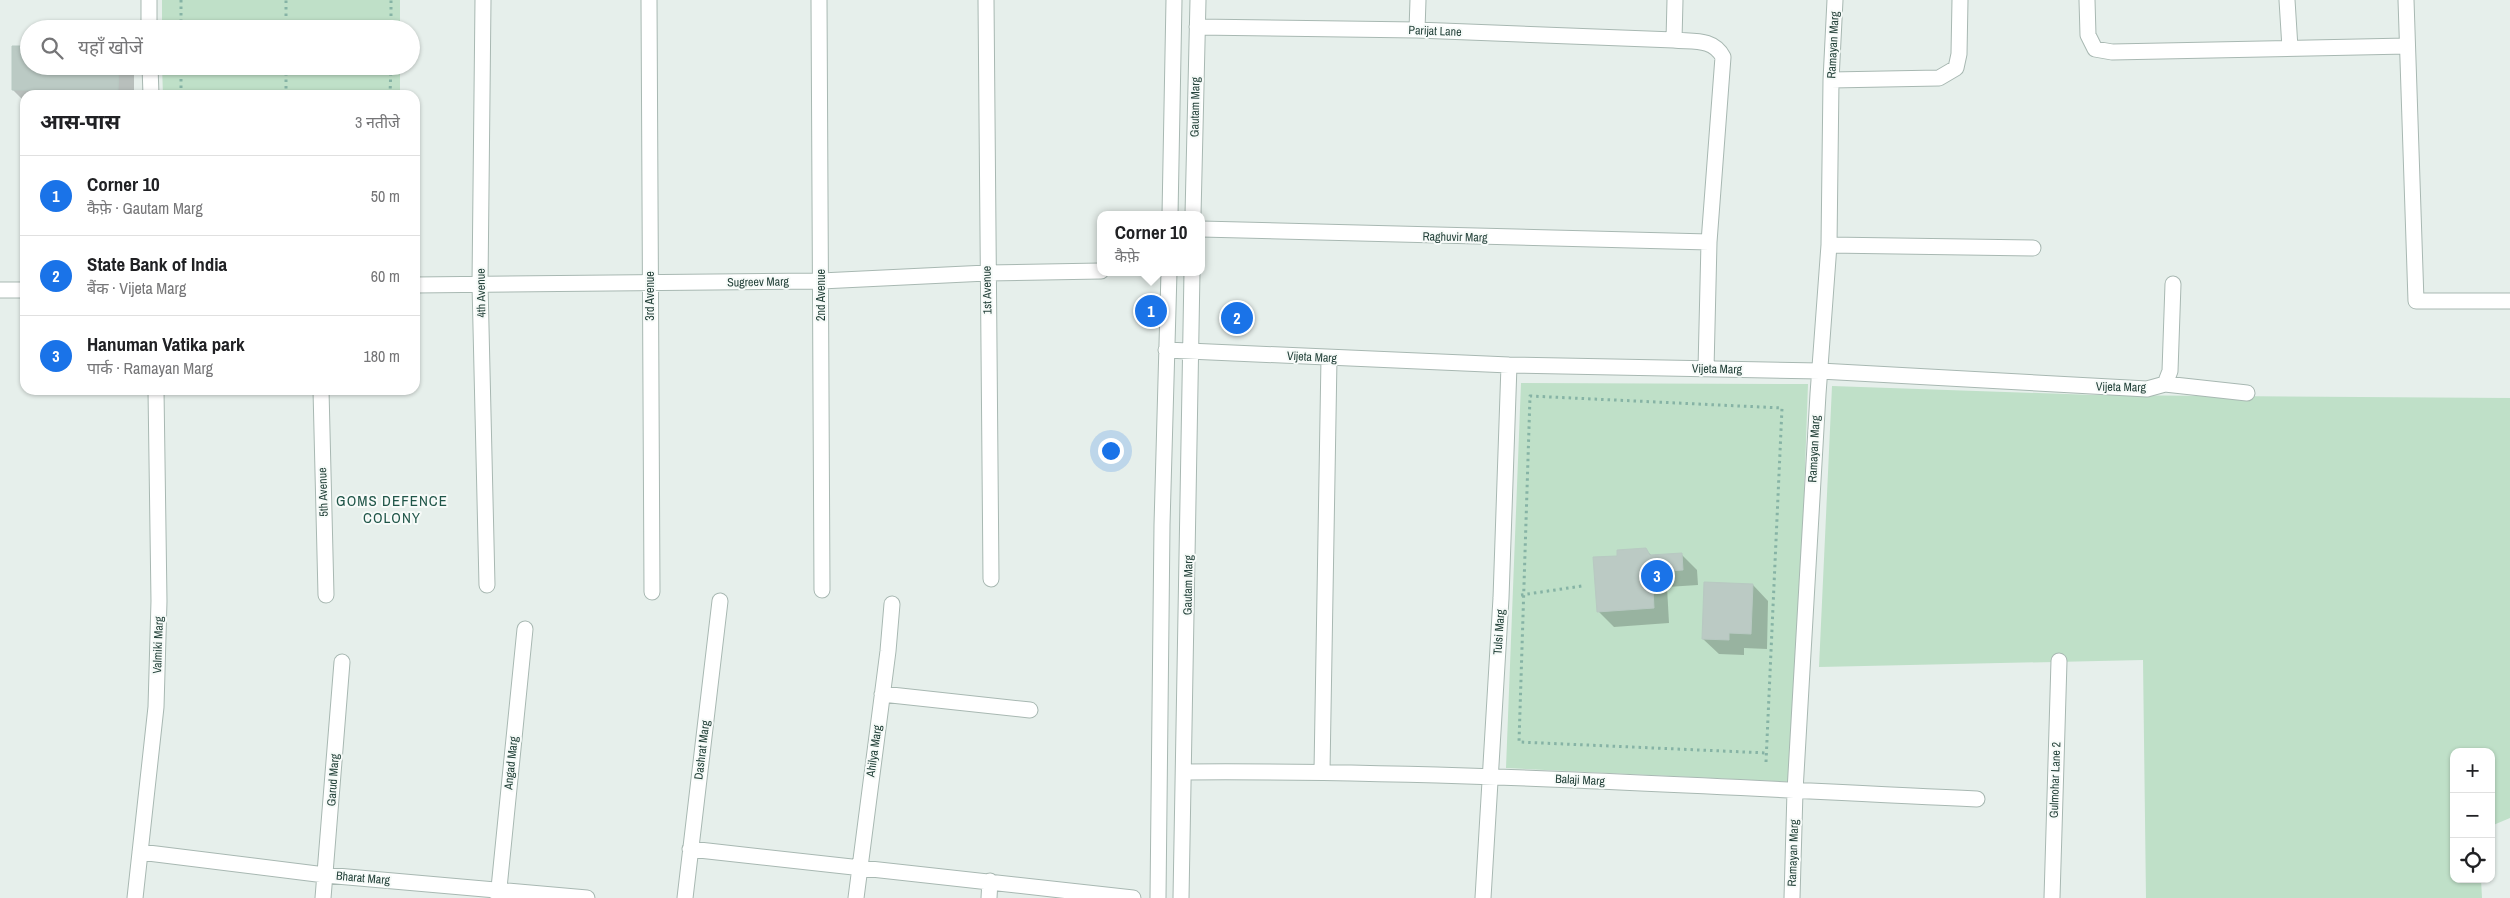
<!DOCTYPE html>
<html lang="hi">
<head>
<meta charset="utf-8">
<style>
	:root { --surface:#fff; --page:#f2f2f2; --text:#202124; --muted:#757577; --line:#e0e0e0; --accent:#1a73e8 }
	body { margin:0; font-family:"Archivo Narrow","Noto Sans Devanagari",sans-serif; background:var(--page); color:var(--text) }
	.controls { position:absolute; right:15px; bottom:15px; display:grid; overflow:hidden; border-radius:10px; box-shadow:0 1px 4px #0004 }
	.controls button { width:45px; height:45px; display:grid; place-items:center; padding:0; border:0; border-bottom:1px solid var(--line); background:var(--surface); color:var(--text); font:25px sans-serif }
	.you { position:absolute; left:1110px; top:450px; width:18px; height:18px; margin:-12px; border:4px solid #fff; border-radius:50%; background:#1a73e8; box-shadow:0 0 0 8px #1a73e833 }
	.badge { display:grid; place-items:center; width:32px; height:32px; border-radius:50%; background:var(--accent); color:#fff; font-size:16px; font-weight:700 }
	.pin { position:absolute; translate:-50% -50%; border:2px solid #fff; box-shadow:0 1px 5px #0006 }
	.popup { position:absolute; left:1097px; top:211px; width:108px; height:65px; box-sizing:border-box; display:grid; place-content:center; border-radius:10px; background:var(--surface); filter:drop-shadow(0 1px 4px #0005); font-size:16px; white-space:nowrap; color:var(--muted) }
	.popup b { font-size:19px; color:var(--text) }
	.popup::after { content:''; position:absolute; left:50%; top:100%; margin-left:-10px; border:10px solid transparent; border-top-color:var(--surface) }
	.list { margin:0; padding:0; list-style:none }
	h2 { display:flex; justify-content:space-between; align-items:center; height:65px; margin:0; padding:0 20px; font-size:21px }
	h2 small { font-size:16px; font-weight:400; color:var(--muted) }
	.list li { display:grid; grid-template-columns:32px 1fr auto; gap:15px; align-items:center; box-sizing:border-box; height:80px; padding:0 20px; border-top:1px solid var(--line) }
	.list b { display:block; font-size:19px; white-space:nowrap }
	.list p { margin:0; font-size:16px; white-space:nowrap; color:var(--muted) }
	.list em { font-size:16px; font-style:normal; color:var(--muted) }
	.icon { flex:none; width:28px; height:28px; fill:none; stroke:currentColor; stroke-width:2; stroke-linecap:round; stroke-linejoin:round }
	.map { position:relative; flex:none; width:2510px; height:898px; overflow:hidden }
	.search { position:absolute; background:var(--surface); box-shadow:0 1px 4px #0004; left:20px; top:20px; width:400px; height:55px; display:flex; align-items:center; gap:12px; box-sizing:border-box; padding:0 18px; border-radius:28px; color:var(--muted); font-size:19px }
	.panel { position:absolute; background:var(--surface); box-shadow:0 1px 4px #0004; left:20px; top:90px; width:400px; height:305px; border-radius:15px }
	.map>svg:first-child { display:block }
</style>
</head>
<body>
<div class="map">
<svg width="2510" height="898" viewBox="0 0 2510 898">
	<rect width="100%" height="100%" fill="#e6efeb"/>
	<path fill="#bfe0c8" d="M162,0H400V29H162Z
		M162,66H400V95H163Z
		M1521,383L1808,384L1794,782L1506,768Z
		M1832,386L2094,395L2510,398V818L2491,826V752H2454V879H2481L2482,898H2146L2143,660L1819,667Z"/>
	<path fill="#0003" d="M29,66H134V95H25V102L13,90Z
		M1645,549L1652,556L1681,554L1697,570L1698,585L1667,587L1669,623L1614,627L1598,611L1618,557Z
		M1753,585L1768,601L1767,649L1744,648V655L1719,654L1703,639Z"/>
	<path fill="#bbcac4" stroke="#b8c9c2" d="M12,46H29V66H119L118,91L12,90Z
		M1646,548L1650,555L1682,553L1683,570L1652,572L1654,608L1597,612L1593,557L1617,556V550Z
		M1704,582L1753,584L1751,634L1729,633V640L1702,639Z"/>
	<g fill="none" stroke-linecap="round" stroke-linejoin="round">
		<defs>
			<path id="minor" d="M149,0V29
				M483,0L480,284L487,585
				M649,0L652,592
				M819,0L822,590
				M986,0L991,579
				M2087,0L2088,35L2095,49L2112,52L2407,46
				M2287,0L2290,48
				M2406,0L2416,301H2510
				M1197,27L1417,30L1674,40C1693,42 1713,38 1723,57L1709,242L1706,369
				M1417,30L1418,0
				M1674,40L1675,0
				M150,66L151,95
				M1831,80L1939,78L1956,68L1959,54L1960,0
				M1170,215L1174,0
				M1193,215L1198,0
				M1201,229L1709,242
				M1829,245L2033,248
				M415,285L821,281L987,273L1101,271
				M0,290H25
				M1166,350L1509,365L1820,371L2147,389L2165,384L2170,371L2173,284
				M2165,384L2247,393
				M321,390L326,595
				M882,694L1030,710
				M1322,771L1329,358
				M1184,772C1448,770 1712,787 1977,799
				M690,849L1133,898
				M140,852L325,875L587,898
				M135,898L156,707L159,601L156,390
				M323,898L342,662
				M498,898L525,629
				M685,898L720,601
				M856,898L888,651L892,604
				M989,898L990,881
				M1158,898L1162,525L1169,272
				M1181,898L1192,272
				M1483,898L1501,598L1509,365
				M1792,898L1795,791L1818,394L1829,245L1831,80L1835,0
				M2052,898L2059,661"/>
		</defs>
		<use href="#minor" stroke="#a8b8b2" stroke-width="17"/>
		<path stroke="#86b3a5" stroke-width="3" stroke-dasharray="2.5 4" stroke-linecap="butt" d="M181,0V29
			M286,29V0
			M391,29V0
			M181,66V95
			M286,95V66
			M390,95L391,66
			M1521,595L1582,586
			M1766,762L1782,408L1530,396L1519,742L1767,753"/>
		<use href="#minor" stroke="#fff" stroke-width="15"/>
	</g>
	<g text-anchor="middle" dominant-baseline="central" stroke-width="4" stroke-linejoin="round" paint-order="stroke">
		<g font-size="12" fill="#24423a" stroke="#f7fbf9">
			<text transform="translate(1435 31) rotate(2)">Parijat Lane</text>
			<text transform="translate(1833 45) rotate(-87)">Ramayan Marg</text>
			<text transform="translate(1195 107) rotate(-89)">Gautam Marg</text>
			<text transform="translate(1455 237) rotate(1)">Raghuvir Marg</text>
			<text transform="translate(758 282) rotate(-1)">Sugreev Marg</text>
			<text transform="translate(987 290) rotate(-91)">1st Avenue</text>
			<text transform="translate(481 293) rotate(-91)">4th Avenue</text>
			<text transform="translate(821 295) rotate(-90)">2nd Avenue</text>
			<text transform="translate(650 296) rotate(-90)">3rd Avenue</text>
			<text transform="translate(1312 357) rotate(3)">Vijeta Marg</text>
			<text transform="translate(1717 369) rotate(1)">Vijeta Marg</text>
			<text transform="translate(2121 387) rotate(1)">Vijeta Marg</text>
			<text transform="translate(1814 449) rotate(-87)">Ramayan Marg</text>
			<text transform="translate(323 492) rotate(-92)">5th Avenue</text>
			<text transform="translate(1188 585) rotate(-89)">Gautam Marg</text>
			<text transform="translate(1499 632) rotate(-86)">Tulsi Marg</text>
			<text transform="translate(158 645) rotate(-88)">Valmiki Marg</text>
			<text transform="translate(702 750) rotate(-83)">Dashrat Marg</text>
			<text transform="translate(874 751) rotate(-82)">Ahilya Marg</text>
			<text transform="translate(511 763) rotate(-84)">Angad Marg</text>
			<text transform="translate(333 780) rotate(-86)">Garud Marg</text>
			<text transform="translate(1580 780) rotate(3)">Balaji Marg</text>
			<text transform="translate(2055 780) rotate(-88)">Gulmohar Lane 2</text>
			<text transform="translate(1793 853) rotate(-88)">Ramayan Marg</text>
			<text transform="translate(363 878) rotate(5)">Bharat Marg</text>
		</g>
		<g font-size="15" letter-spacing="1" fill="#1f5548" stroke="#f7fbf9">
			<text x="392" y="500">GOMS DEFENCE<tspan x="392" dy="17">COLONY</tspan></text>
		</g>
	</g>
</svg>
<div class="controls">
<button>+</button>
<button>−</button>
<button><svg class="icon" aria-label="locate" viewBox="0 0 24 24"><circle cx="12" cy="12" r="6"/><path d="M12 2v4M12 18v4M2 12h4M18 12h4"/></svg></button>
</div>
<div class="you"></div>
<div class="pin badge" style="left:1151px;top:311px">1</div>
<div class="popup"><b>Corner 10</b>कैफ़े</div>
<div class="pin badge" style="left:1237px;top:318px">2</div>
<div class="pin badge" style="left:1657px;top:576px">3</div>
<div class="search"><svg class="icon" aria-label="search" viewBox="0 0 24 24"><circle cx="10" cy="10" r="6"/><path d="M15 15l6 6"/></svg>यहाँ खोजें</div>
<section class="panel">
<h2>आस-पास<small>3 नतीजे</small></h2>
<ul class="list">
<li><span class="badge">1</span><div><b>Corner 10</b><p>कैफ़े · Gautam Marg</p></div><em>50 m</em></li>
<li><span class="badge">2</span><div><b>State Bank of India</b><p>बैंक · Vijeta Marg</p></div><em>60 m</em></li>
<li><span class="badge">3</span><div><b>Hanuman Vatika park</b><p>पार्क · Ramayan Marg</p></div><em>180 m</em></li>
</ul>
</section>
</div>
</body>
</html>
